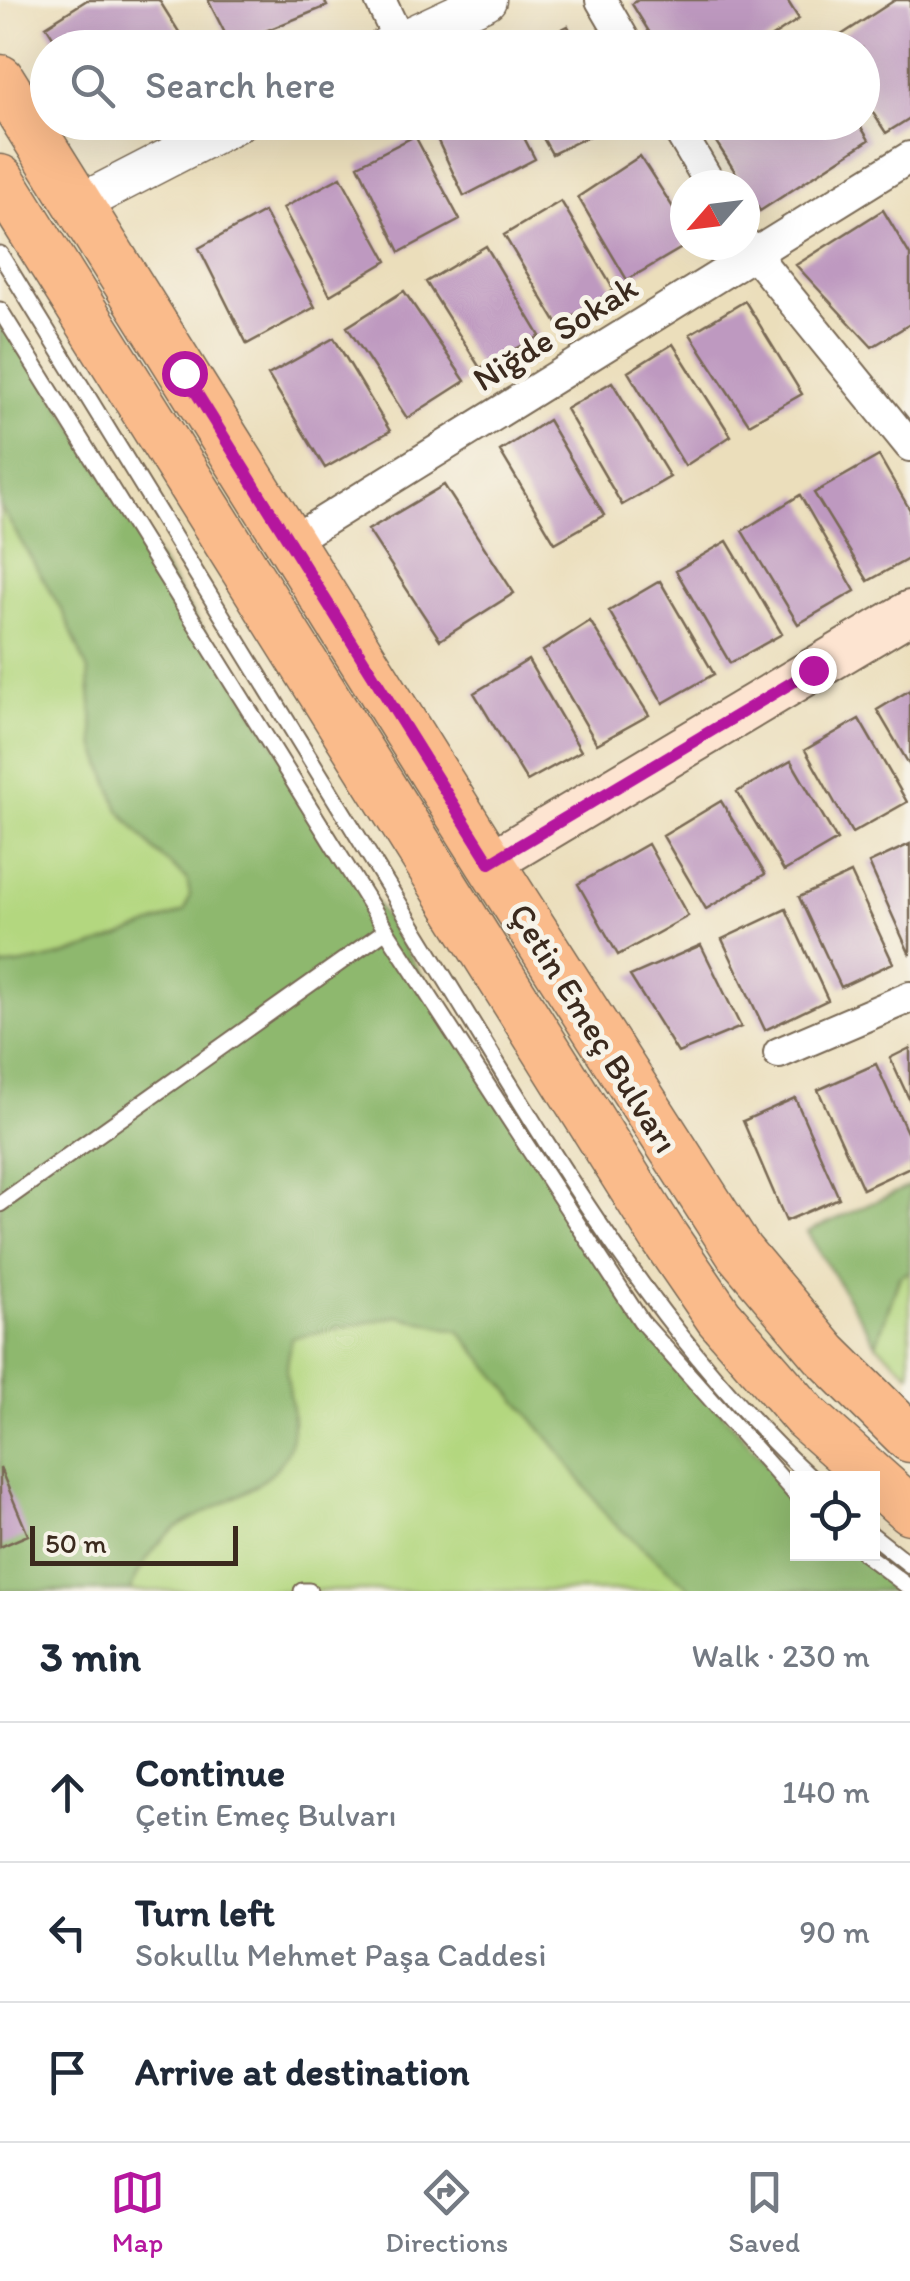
<!DOCTYPE html>
<html lang="en">
<head>
<meta charset="utf-8">
<style>
	:root { --surface:#fff; --page:#f2f2f3; --text:#1f2937; --muted:#747a83; --line:#e0e1e3; --accent:#b5179e }
	body { margin:0; font-family:Itim,sans-serif; background:var(--page); color:var(--text) }
	.controls { position:absolute; right:30px; bottom:30px; display:grid; overflow:hidden; border-radius:0px; box-shadow:0 10px 40px #0002 }
	.controls button { width:90px; height:90px; display:grid; place-items:center; padding:0; border:0; border-bottom:2px solid var(--line); background:var(--surface); color:var(--text); font:50px sans-serif }
	.compass { position:absolute; left:670px; top:170px; width:90px; height:90px; border-radius:50%; background:var(--surface); box-shadow:0 10px 40px #0002; rotate:242deg }
	.scale { position:absolute; left:30px; bottom:25px; width:208px; box-sizing:border-box; padding-left:10px; border:5px solid #3b2a1e; border-top:0; font-size:28px; line-height:35px; white-space:nowrap; color:#3b2a1e; -webkit-text-stroke:8px #f7f3e8; paint-order:stroke }
	.stop { position:absolute; width:30px; height:30px; margin:-22px; border:8px solid #b5179e; border-radius:50%; background:#fff }
	.stop.end { background:#b5179e; border-color:#fff; box-shadow:0 2px 10px #0008 }
	.list { margin:0; padding:0; list-style:none }
	h2 { display:flex; justify-content:space-between; align-items:center; height:130px; margin:0; padding:0 40px; font-size:42px }
	h2 small { font-size:32px; font-weight:400; color:var(--muted) }
	.list li { display:grid; grid-template-columns:65px 1fr auto; gap:30px; align-items:center; box-sizing:border-box; height:140px; padding:0 40px; border-top:2px solid var(--line) }
	.list b { display:block; font-size:38px; white-space:nowrap }
	.list p { margin:0; font-size:32px; white-space:nowrap; color:var(--muted) }
	.list em { font-size:32px; font-style:normal; color:var(--muted) }
	.icon { flex:none; width:55px; height:55px; fill:none; stroke:currentColor; stroke-width:2; stroke-linecap:round; stroke-linejoin:round }
	.map { position:relative; flex:none; width:910px; height:1591px; overflow:hidden }
	.search { position:absolute; background:var(--surface); box-shadow:0 10px 40px #0002; left:30px; right:30px; top:30px; height:110px; display:flex; align-items:center; gap:25px; box-sizing:border-box; padding:0 35px; border-radius:55px; color:var(--muted); font-size:38px }
	.sheet { height:550px; background:var(--surface) }
	nav { display:flex; justify-content:space-around; align-items:center; box-sizing:border-box; height:140px; border-top:2px solid var(--line); background:var(--surface); font-size:28px; color:var(--muted) }
	nav a { display:grid; justify-items:center; gap:5px }
	nav .on { color:var(--accent) }
	.map>svg:first-child { display:block }
</style>
</head>
<body>
<div class="map">
<svg width="910" height="1591" viewBox="0 0 910 1591">
	<rect width="100%" height="100%" fill="#f7f3e8"/>
	<filter id="ink" filterUnits="userSpaceOnUse"><feTurbulence type="fractalNoise" baseFrequency=".01" numOctaves="2"/><feDisplacementMap in="SourceGraphic" scale="20" xChannelSelector="R" yChannelSelector="G"/><feConvolveMatrix kernelMatrix="1 2 1 2 8 2 1 2 1" color-interpolation-filters="sRGB"/></filter>
	<filter id="wash" filterUnits="userSpaceOnUse"><feTurbulence type="fractalNoise" baseFrequency=".0048" numOctaves="4" result="noise"/><feDisplacementMap in="SourceGraphic" scale="40" xChannelSelector="R" yChannelSelector="G"/><feGaussianBlur stdDeviation="2.25" result="paint"/><feColorMatrix in="noise" values="0 0 0 0 0 0 0 0 0 0 0 0 0 0 0 0 0 1.4 0 .05"/><feComposite in="paint" operator="in"/></filter>
	<g filter="url(#wash)">
		<rect width="100%" height="100%" fill="#ebdebb"/>
		<path fill="#b3d77f" stroke="#77804e" stroke-width="2.5" d="M0,310L386,930L798,1554L910,1591H0Z
			M910,1271V1374L876,1344L900,1277Z"/>
		<path fill="#8eb86e" stroke="#647146" stroke-width="2.5" d="M0,310L641,1321L797,1497L798,1554H865L910,1591H693L609,1519L561,1453L459,1331L398,1316L291,1338C290,1350 286,1364 287,1376C290,1401 299,1427 287,1452C270,1490 207,1507 175,1529C156,1542 138,1570 130,1591H0V967C65,961 125,935 185,911L190,895L187,879L155,851L119,810L95,745L88,671L64,614L0,506Z
			M910,1186V1271L899,1277L876,1344L807,1232Z"/>
		<g id="blocks">
			<path fill="#be99c0" d="M87,0H159L189,48H60L46,26Z
				M208,0H324L327,6L231,45Z
				M638,0H787L799,19L755,48H659L632,4Z
				M895,0H910V118L886,133L862,96V48H831L829,43Z
				M568,26L579,48H525Z
				M429,122H516L535,159L464,196Z
				M534,122H618L552,154Z
				M711,122H858L869,140L760,211L706,126Z
				M415,136L460,220L400,252L358,165Z
				M640,156L685,226V246L627,280L578,197Z
				M341,177L387,261L330,295L283,208Z
				M561,201L614,290L558,325L504,235Z
				M883,210L910,255V324L872,347L796,265Z
				M264,212L315,307L247,344L199,248Z
				M486,246L540,336L480,368L426,282Z
				M404,291L465,381L407,418L347,327Z
				M745,301L802,394L749,424L690,334Z
				M334,338L390,431L325,468L268,375Z
				M673,344L731,436L685,466L628,372Z
				M612,382L670,477L622,505L566,409Z
				M548,420L604,515L555,543L500,451Z
				M879,456L910,510V558L868,581L814,493Z
				M444,485L514,593L440,640L368,530Z
				M800,495L855,591L798,624L742,531Z
				M727,541L782,634L730,663L676,571Z
				M660,581L714,674L663,703L609,611Z
				M590,621L649,715L597,744L543,651Z
				M528,660L581,751L527,781L474,693Z
				M910,690V766L877,710Z
				M859,719L907,802L852,833L805,750Z
				M791,761L837,840L784,871L737,792Z
				M721,801L765,874L706,909L663,836Z
				M648,844L688,916L618,955L578,884Z
				M910,844V955L869,863Z
				M851,873L893,963L841,987L799,897Z
				M786,909L828,1000L765,1030L722,939Z
				M701,945L741,1027L678,1053L630,976Z
				M910,1048V1101L890,1058Z
				M876,1064L910,1139V1167L863,1189L818,1090Z
				M795,1098L839,1198L786,1221L743,1121Z
				M0,1468L28,1535L0,1547Z"/>
		</g>
	</g>
	<g filter="url(#ink)">
		<use href="#blocks" fill-opacity="0" stroke="#796955" stroke-width="2.5"/>
		<g fill="none" stroke-linecap="round" stroke-linejoin="round">
			<defs>
				<path id="service" d="M0,254C146,489 289,726 435,962C546,1142 655,1334 811,1478
					M0,310L386,930L641,1321L798,1497
					M0,1204L386,930
					M872,1535L910,1565
					M865,1554L910,1588
					M302,1591H309"/>
				<path id="minor" d="M380,0L399,40
					M601,0L629,48
					M674,122L711,185
					M745,243L910,446
					M290,542L910,157
					M779,1053L910,997"/>
				<path id="tertiary" d="M384,48L487,0
					M79,204L238,122"/>
				<path id="secondary" d="M490,863L910,612"/>
				<path id="primary" d="M0,79L490,863L739,1252L825,1354L910,1438
					M0,179L662,1234L719,1317L806,1417L910,1510"/>
			</defs>
			<use href="#service" stroke="#796955" stroke-width="19"/>
			<use href="#minor" stroke="#796955" stroke-width="34"/>
			<use href="#tertiary" stroke="#796955" stroke-width="41"/>
			<use href="#secondary" stroke="#796955" stroke-width="46"/>
			<use href="#primary" stroke="#796955" stroke-width="51"/>
			<use href="#service" stroke="#fff" stroke-width="15"/>
			<use href="#minor" stroke="#fff" stroke-width="30"/>
			<use href="#tertiary" stroke="#fff" stroke-width="38"/>
			<use href="#secondary" stroke="#fde4d1" stroke-width="42"/>
			<use href="#primary" stroke="#fabb8b" stroke-width="48"/>
		</g>
	</g>
	<g fill="none" stroke-linecap="round" stroke-linejoin="round" filter="url(#ink)">
		<path stroke="#b5179e" stroke-width="12" d="M184,373L490,863L813,670"/>
	</g>
	<g text-anchor="middle" dominant-baseline="central" stroke-width="10" stroke-linejoin="round" paint-order="stroke">
		<g font-size="35" fill="#3b2a1e" stroke="#f7f3e8">
			<text transform="translate(555 333) rotate(-32)">Niğde Sokak</text>
			<text transform="translate(594 1028) rotate(58)">Çetin Emeç Bulvarı</text>
		</g>
	</g>
</svg>
<div class="controls">
<button><svg class="icon" aria-label="locate" viewBox="0 0 24 24"><circle cx="12" cy="12" r="6"/><path d="M12 2v4M12 18v4M2 12h4M18 12h4"/></svg></button>
</div>
<svg class="compass" viewBox="-18 -18 36 36"><path d="M0-13l5 13h-10z" fill="#e53935"/><path d="M0 13l5-13h-10z" fill="#747a83"/></svg>
<div class="scale">50 m</div>
<div class="stop" style="left:184px;top:373px"></div>
<div class="stop end" style="left:813px;top:670px"></div>
<div class="search"><svg class="icon" aria-label="search" viewBox="0 0 24 24"><circle cx="10" cy="10" r="6"/><path d="M15 15l6 6"/></svg>Search here</div>
</div>
<section class="sheet">
<h2>3 min<small>Walk · 230 m</small></h2>
<ul class="list">
<li><svg class="icon" aria-label="ahead" viewBox="0 0 24 24"><path d="M12 20V5M6 11l6-6 6 6"/></svg><div><b>Continue</b><p>Çetin Emeç Bulvarı</p></div><em>140 m</em></li>
<li><svg class="icon" aria-label="left" viewBox="0 0 24 24"><path d="M17 20v-9H6M10 6l-5 5 5 5"/></svg><div><b>Turn left</b><p>Sokullu Mehmet Paşa Caddesi</p></div><em>90 m</em></li>
<li><svg class="icon" aria-label="arrive" viewBox="0 0 24 24"><path d="M6 21V4h12l-3 4 3 4H6"/></svg><div><b>Arrive at destination</b></div></li>
</ul>
</section>
<nav>
<a class="on"><svg class="icon" aria-label="map" viewBox="0 0 24 24"><path d="M3 6l6-2 6 2 6-2v14l-6 2-6-2-6 2zM9 4v14M15 6v14"/></svg>Map</a>
<a><svg class="icon" aria-label="directions" viewBox="0 0 24 24"><path d="M12 3l9 9-9 9-9-9zM9 14v-3h6M13 9l2 2-2 2"/></svg>Directions</a>
<a><svg class="icon" aria-label="saved" viewBox="0 0 24 24"><path d="M7 4h10v16l-5-4-5 4z"/></svg>Saved</a>
</nav>
</body>
</html>
